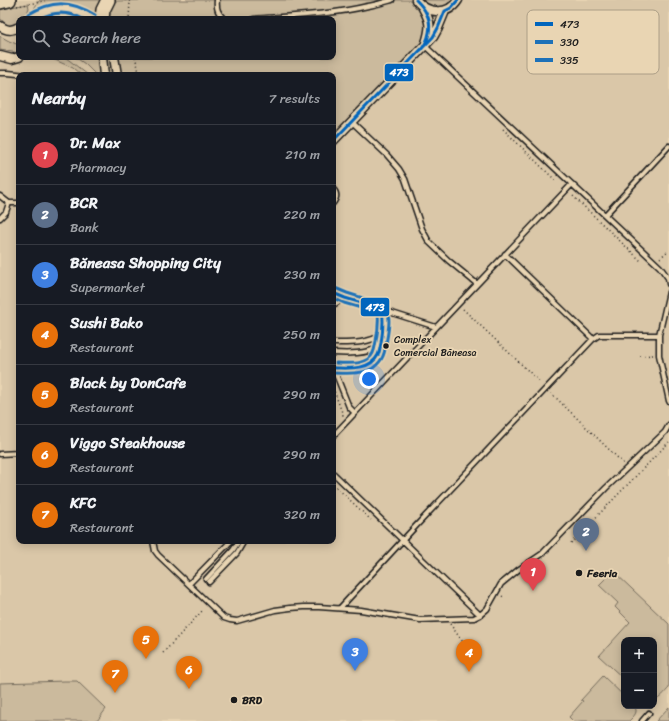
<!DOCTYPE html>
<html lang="en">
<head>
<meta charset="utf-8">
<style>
	:root { --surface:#171b24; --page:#20242c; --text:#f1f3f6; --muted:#9ea1a6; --line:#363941; --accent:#2563eb }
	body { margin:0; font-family:Sriracha,sans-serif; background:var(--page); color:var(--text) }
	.controls { position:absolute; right:12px; bottom:12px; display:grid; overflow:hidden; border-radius:8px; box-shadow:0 2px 10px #0003 }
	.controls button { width:36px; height:36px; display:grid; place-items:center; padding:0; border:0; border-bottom:1px solid var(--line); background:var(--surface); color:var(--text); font:20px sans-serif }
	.you { position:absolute; left:369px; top:379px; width:14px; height:14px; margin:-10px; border:3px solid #fff; border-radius:50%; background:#1a73e8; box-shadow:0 0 0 6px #1a73e833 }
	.badge { display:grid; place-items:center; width:26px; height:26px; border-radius:50%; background:var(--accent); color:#fff; font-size:13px; font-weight:700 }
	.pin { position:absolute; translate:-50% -33px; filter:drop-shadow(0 1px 2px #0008) }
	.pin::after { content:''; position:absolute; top:21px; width:14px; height:12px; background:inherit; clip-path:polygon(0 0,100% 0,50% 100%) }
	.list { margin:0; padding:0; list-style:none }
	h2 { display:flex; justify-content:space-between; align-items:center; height:52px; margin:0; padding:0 16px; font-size:17px }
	h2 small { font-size:13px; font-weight:400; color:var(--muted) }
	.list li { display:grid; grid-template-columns:26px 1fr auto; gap:12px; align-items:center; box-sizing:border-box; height:60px; padding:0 16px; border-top:1px solid var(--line) }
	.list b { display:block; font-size:15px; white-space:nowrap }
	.list p { margin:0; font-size:13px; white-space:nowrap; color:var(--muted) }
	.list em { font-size:13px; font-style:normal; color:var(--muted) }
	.icon { flex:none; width:22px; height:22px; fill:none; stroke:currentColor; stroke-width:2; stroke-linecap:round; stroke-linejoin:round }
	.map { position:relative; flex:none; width:669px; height:721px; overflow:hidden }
	.search { position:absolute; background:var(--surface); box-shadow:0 2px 10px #0003; left:16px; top:16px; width:320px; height:44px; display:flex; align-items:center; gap:10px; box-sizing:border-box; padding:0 14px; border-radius:8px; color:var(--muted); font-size:15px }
	.panel { position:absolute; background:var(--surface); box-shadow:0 2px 10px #0003; left:16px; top:72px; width:320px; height:472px; border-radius:8px }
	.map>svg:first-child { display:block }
</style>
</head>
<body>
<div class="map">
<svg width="669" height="721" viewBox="0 0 669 721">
	<rect width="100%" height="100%" fill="#e9d5b3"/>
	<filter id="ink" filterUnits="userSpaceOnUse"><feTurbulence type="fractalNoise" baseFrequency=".025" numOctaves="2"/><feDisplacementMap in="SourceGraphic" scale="8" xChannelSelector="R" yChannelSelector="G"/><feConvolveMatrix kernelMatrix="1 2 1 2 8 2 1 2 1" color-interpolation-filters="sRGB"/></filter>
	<g filter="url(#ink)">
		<path fill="#dac7a8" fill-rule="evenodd" d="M9,0H669V721H0V2ZM19,19H333V57H19ZM19,75H333V541H19ZM624,640H654V706H624Z"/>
		<path fill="#cbba9d" stroke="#746b5c" d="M40,0H111L116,1L151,0H416L428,16L425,46L333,141V75H96L85,64L75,57H333V19H31C32,11 35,6 40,0Z
			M422,0H453C444,10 430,9 422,0Z
			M28,4L29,8L26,15V19H19V33L9,28L0,18V10L11,7Z
			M0,36L9,41L19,45V53L0,50Z
			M42,57H64L69,60L88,75H81L73,68L55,60Z
			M613,571L669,624V688C664,693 661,698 654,701V640H624V679L599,656L630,622L615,607L618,603L599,585Z
			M603,676L624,696V706H634C639,712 634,716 629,721H573L569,717L583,701L581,700Z
			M65,681H77L106,709L97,721H0V683Z
			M669,707V720L668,721H656Z"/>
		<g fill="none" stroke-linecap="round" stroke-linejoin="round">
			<defs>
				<path id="service" d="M217,0C216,9 218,13 224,19
					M254,19C291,16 330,15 368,6C376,5 384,2 392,0
					M425,46L660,267L668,278L669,284
					M0,73H8L27,75
					M352,122L387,155L399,169L405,179L422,229L429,242L449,261L477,284
					M333,189C338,194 337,198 333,203
					M0,196L9,203H19
					M605,215L669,146
					M0,218L6,212L9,203
					M505,254L593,339
					M669,292L659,335V355L669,401
					M333,293L345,298L436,327
					M333,305L345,298
					M333,343C350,343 368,344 383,334
					M333,353C349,354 365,354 380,347
					M333,367L349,407L355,413
					M333,368C348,367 371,371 378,355C380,351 380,346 381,342C384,330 385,322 382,309
					M333,436L572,184
					M0,454L19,453
					M333,473L480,615
					M153,541L155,551L158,555L224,618L230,620L237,621L275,610L290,608L304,607H319L361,610L420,620L474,618L480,615L487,609L501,584L518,570L542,554L606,488L665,432L669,425
					M206,579L233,550L239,541
					M209,582L237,553L244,541
					M189,584L231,541
					M340,608L415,527L593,339L599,335H659
					M642,721L649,713"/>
				<path id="minor" d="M416,0C427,14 448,16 458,0
					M423,8C431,22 431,27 426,43
					M30,19C51,4 71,4 92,19
					M51,19L65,18L72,19
					M0,26C7,31 12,31 19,27
					M0,56L12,59L19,57
					M102,57L104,75
					M114,57L117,75
					M333,141L433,37L438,28L445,11"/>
				<path id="trunk" d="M0,2L9,0
					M102,19L103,10L108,0"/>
			</defs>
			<use href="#service" stroke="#1c1c1c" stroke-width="7"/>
			<use href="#minor" stroke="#1c1c1c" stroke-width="11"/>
			<use href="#trunk" stroke="#1c1c1c" stroke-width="16"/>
			<path stroke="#1c1c1c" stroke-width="1.5" stroke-dasharray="1 3" stroke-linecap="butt" d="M125,0L130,1L129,19
				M17,6L45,1
				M135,57L138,67L139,75
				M503,129L557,182
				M573,196L642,262
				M660,258L669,250
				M463,309L541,383
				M640,356L653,355
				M333,388L343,415L345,413
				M551,393L624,464
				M333,484L371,520
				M571,543L669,442
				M502,596L505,598
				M450,624L470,652
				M163,653L203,610"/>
			<use href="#service" stroke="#e9d5b3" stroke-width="4"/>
			<use href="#minor" stroke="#e9d5b3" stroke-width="8"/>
			<use href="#trunk" stroke="#e9d5b3" stroke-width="13"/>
			<defs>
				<path id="bus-1" d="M416,0C420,4 424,8 426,13C433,25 429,40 421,50
					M333,141L433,37L438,28L445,11L451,8L458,0
					M333,293L345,298L382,309C384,321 383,331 381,343C380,347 380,351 378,355C370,371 348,368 333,368V367"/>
				<path id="bus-2" d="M39,19C54,11 68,11 83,19
					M333,298L344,303L378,313C379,323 378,331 376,341C375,345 375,349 373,353C367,366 348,363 336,363"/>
				<path id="bus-3" d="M27,15C52,0 70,0 95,15
					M333,373C346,373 361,375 373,368C377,365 381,361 383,356C385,352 385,348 386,344C388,333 392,314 385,305L347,293L335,288"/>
			</defs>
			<use href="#bus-1" stroke="#e9d5b3" stroke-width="6"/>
			<use href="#bus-2" stroke="#e9d5b3" stroke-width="6"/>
			<use href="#bus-3" stroke="#e9d5b3" stroke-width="6"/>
			<use href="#bus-1" stroke="#0065bd" stroke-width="3"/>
			<use href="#bus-2" stroke="#1d71b8" stroke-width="3"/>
			<use href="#bus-3" stroke="#1d71b8" stroke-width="3"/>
		</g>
	</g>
	<g fill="#1c1c1c" stroke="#e9d5b3" stroke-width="1.5">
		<circle cx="386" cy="346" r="3.5"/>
		<circle cx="579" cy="573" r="4"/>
		<circle cx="234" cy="700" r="4"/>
	</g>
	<g text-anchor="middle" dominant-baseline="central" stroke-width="3.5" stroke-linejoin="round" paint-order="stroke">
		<g font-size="10" fill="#1c1c1c" stroke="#e9d5b3" text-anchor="start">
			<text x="394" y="340">Complex<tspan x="394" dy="13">Comercial Băneasa</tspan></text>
		</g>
		<g font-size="11" font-weight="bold" fill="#1c1c1c" stroke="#e9d5b3" text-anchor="start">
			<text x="587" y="573">Feeria</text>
			<text x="242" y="700">BRD</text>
		</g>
	</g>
	<rect x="527" y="10" width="132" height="64" rx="6" fill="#e9d5b3" stroke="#ac9e86" stroke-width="1"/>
	<rect x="535" y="22" width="18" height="4" fill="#0065bd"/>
	<rect x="535" y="40" width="18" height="4" fill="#1d71b8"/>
	<rect x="535" y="58" width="18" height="4" fill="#1d71b8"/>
	<g font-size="11" fill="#1c1c1c">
		<text x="560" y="28">473</text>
		<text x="560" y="46">330</text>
		<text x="560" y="64">335</text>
	</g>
	<g stroke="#e9d5b3" stroke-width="1.5">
		<rect x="384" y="63" width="30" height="19" rx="4" fill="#0065bd"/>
		<rect x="360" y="297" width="30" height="20" rx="4" fill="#0065bd"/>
	</g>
	<g font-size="11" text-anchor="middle" font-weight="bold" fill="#fff">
		<text x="399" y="76">473</text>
		<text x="375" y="311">473</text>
	</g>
</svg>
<div class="controls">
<button>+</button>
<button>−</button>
</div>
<div class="you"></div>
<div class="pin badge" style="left:533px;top:591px;background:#e0444e">1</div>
<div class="pin badge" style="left:586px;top:551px;background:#5c6f8a">2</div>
<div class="pin badge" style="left:355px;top:671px;background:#3f7fe0">3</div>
<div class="pin badge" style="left:469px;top:672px;background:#e8710a">4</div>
<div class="pin badge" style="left:146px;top:659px;background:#e8710a">5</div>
<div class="pin badge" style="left:189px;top:689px;background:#e8710a">6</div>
<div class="pin badge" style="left:115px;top:693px;background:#e8710a">7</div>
<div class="search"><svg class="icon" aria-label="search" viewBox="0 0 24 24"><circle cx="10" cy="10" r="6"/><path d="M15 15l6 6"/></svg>Search here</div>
<section class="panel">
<h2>Nearby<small>7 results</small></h2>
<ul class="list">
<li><span class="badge" style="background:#e0444e">1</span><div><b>Dr. Max</b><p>Pharmacy</p></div><em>210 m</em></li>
<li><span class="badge" style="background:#5c6f8a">2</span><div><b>BCR</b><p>Bank</p></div><em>220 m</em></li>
<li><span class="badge" style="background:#3f7fe0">3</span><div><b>Băneasa Shopping City</b><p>Supermarket</p></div><em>230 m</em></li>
<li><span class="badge" style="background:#e8710a">4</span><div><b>Sushi Bako</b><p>Restaurant</p></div><em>250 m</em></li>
<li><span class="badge" style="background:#e8710a">5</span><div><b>Black by DonCafe</b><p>Restaurant</p></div><em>290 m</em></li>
<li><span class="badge" style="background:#e8710a">6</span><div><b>Viggo Steakhouse</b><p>Restaurant</p></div><em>290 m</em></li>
<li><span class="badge" style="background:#e8710a">7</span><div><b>KFC</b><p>Restaurant</p></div><em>320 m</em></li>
</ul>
</section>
</div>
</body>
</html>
